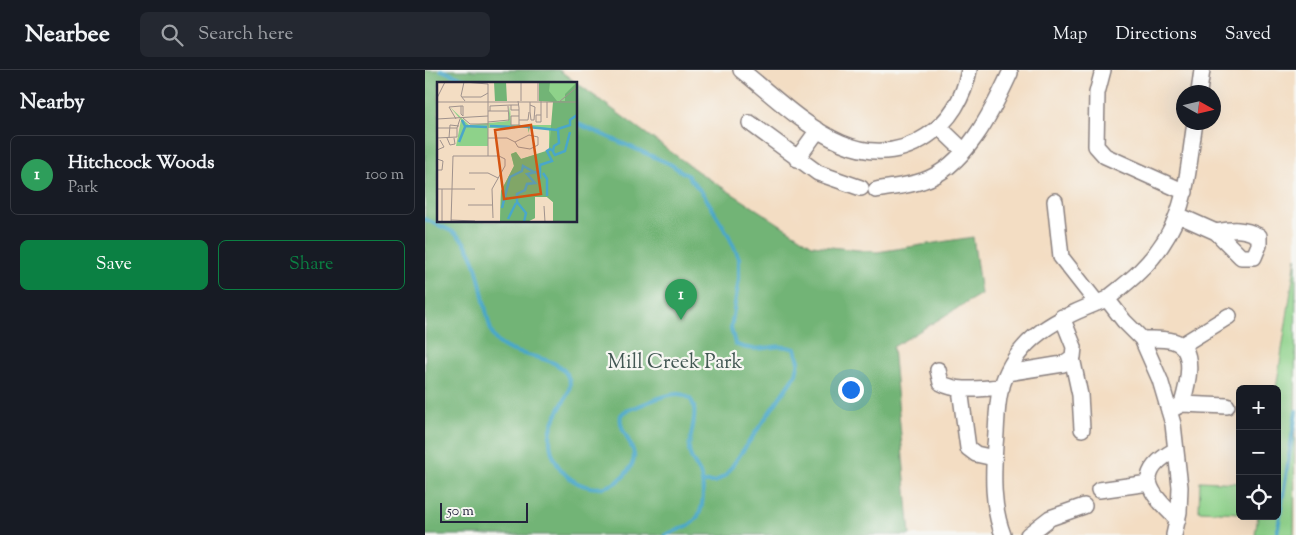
<!DOCTYPE html>
<html lang="en">
<head>
<meta charset="utf-8">
<style>
	:root { --surface:#171b24; --page:#242831; --text:#f1f3f6; --muted:#9ea1a6; --line:#363941; --accent:#0b8043 }
	body { margin:0; font-family:"Sorts Mill Goudy",serif; background:var(--page); color:var(--text) }
	.controls { position:absolute; right:15px; bottom:15px; display:grid; overflow:hidden; border-radius:8px; box-shadow:0 5px 20px #0002 }
	.controls button { width:45px; height:45px; display:grid; place-items:center; padding:0; border:0; border-bottom:1px solid var(--line); background:var(--surface); color:var(--text); font:25px sans-serif }
	.compass { position:absolute; left:751px; top:15px; width:45px; height:45px; border-radius:50%; background:var(--surface); box-shadow:0 5px 20px #0002; rotate:98deg }
	.scale { position:absolute; left:15px; bottom:12px; width:88px; box-sizing:border-box; padding-left:5px; border:2px solid #22223b; border-top:0; font-size:14px; line-height:18px; white-space:nowrap; color:#22223b; -webkit-text-stroke:4px #f6f6f2; paint-order:stroke }
	.you { position:absolute; left:425px; top:319px; width:18px; height:18px; margin:-12px; border:4px solid #fff; border-radius:50%; background:#1a73e8; box-shadow:0 0 0 8px #1a73e833 }
	.badge { display:grid; place-items:center; width:32px; height:32px; border-radius:50%; background:var(--accent); color:#fff; font-size:16px; font-weight:700 }
	.pin { position:absolute; translate:-50% -41px; filter:drop-shadow(0 1px 2px #0008) }
	.pin::after { content:''; position:absolute; top:26px; width:18px; height:15px; background:inherit; clip-path:polygon(0 0,100% 0,50% 100%) }
	.list { margin:0; padding:0; list-style:none }
	h2 { display:flex; justify-content:space-between; align-items:center; height:65px; margin:0; padding:0 20px; font-size:21px }
	h2 small { font-size:16px; font-weight:400; color:var(--muted) }
	.list li { display:grid; grid-template-columns:32px 1fr auto; gap:15px; align-items:center; box-sizing:border-box; height:80px; margin:0 10px 10px; padding:0 10px; border:1px solid var(--line); border-radius:8px }
	.list b { display:block; font-size:19px; white-space:nowrap }
	.list p { margin:0; font-size:16px; white-space:nowrap; color:var(--muted) }
	.list em { font-size:16px; font-style:normal; color:var(--muted) }
	.actions { display:flex; gap:10px; padding:15px 20px }
	.actions a { flex:1; padding:11px 0; border:1px solid var(--accent); border-radius:8px; text-align:center; font-size:18px; color:var(--accent) }
	.actions .main { background:var(--accent); color:#fff }
	.icon { flex:none; width:28px; height:28px; fill:none; stroke:currentColor; stroke-width:2; stroke-linecap:round; stroke-linejoin:round }
	.map { position:relative; flex:none; width:871px; height:465px; overflow:hidden }
	header { display:flex; align-items:center; gap:30px; box-sizing:border-box; height:70px; padding:0 25px; background:var(--surface); border-bottom:1px solid var(--line) }
	header strong { font-size:24px }
	nav { display:flex; gap:28px; margin-inline-start:auto; font-size:18px }
	.search { width:350px; height:45px; background:var(--page); display:flex; align-items:center; gap:12px; box-sizing:border-box; padding:0 18px; border-radius:8px; color:var(--muted); font-size:19px }
	main { display:flex }
	aside { flex:1; background:var(--surface) }
	.map>svg:first-child { display:block }
</style>
</head>
<body>
<header>
<strong>Nearbee</strong>
<div class="search"><svg class="icon" aria-label="search" viewBox="0 0 24 24"><circle cx="10" cy="10" r="6"/><path d="M15 15l6 6"/></svg>Search here</div>
<nav><a>Map</a><a>Directions</a><a>Saved</a></nav>
</header>
<main>
<aside>
<h2>Nearby<small></small></h2>
<ul class="list">
<li><span class="badge" style="background:#2e9e5b">1</span><div><b>Hitchcock Woods</b><p>Park</p></div><em>100 m</em></li>
</ul>
<div class="actions"><a class="main">Save</a><a>Share</a></div>
</aside>
<div class="map">
<svg width="871" height="465" viewBox="0 0 871 465">
	<rect width="100%" height="100%" fill="#f6f6f2"/>
	<filter id="ink" filterUnits="userSpaceOnUse"><feTurbulence type="fractalNoise" baseFrequency=".02" numOctaves="2"/><feDisplacementMap in="SourceGraphic" scale="10" xChannelSelector="R" yChannelSelector="G"/><feConvolveMatrix kernelMatrix="1 2 1 2 8 2 1 2 1" color-interpolation-filters="sRGB"/></filter>
	<filter id="wash" filterUnits="userSpaceOnUse"><feTurbulence type="fractalNoise" baseFrequency=".0096" numOctaves="4" result="noise"/><feDisplacementMap in="SourceGraphic" scale="20" xChannelSelector="R" yChannelSelector="G"/><feGaussianBlur stdDeviation="1.12" result="paint"/><feColorMatrix in="noise" values="0 0 0 0 0 0 0 0 0 0 0 0 0 0 0 0 0 1.4 0 .05"/><feComposite in="paint" operator="in"/></filter>
	<g filter="url(#wash)">
		<rect width="100%" height="100%" fill="#f3ddc3"/>
		<path fill="#8ed28a" stroke="#587a62" d="M871,188L869,465H830L833,446H852L851,319Z
			M775,411L815,413V443L774,441Z"/>
		<path fill="#72b476" stroke="#4a6b58" fill-rule="evenodd" d="M0,0H134L272,101L387,175L452,182L548,167L556,224L468,277L485,465H0ZM14,14H151V151H14Z"/>
		<g fill="none" stroke-linecap="round" stroke-linejoin="round">
			<path stroke="#4aa7c9" stroke-width="4" d="M16,0L51,14
				M151,53L245,94L262,105L279,125L303,164L314,188V209L306,258L310,274C334,286 347,271 370,279L374,291L371,304L301,405L290,412H277
				M0,149C10,154 22,158 31,164C52,180 55,216 61,240C63,249 65,262 70,269C87,291 134,281 144,309C151,327 116,349 127,383C139,420 188,433 207,394C216,378 192,363 196,345L200,341C215,337 247,318 261,326C278,334 264,365 264,379C264,388 271,395 275,403C279,414 279,434 274,444C268,458 252,459 240,465
				M852,465L871,341"/>
		</g>
	</g>
	<g filter="url(#ink)">
		<g fill="none" stroke-linecap="round" stroke-linejoin="round">
			<defs>
				<path id="minor" d="M316,0C368,41 432,113 502,66C525,51 539,27 544,0
					M678,0L672,23L671,76L680,86L760,122
					M774,22L777,0
					M325,53L393,103L436,118
					M514,57L538,80
					M372,89L393,60
					M451,120C466,117 483,116 497,111C540,98 568,40 585,3
					M630,131L636,187L672,233
					M753,145L791,162L816,187H829L834,175V166C818,158 808,159 791,162
					M682,229C693,220 705,211 715,201C761,156 761,113 770,52
					M717,269C726,269 739,268 748,271C773,278 762,317 757,334L744,341
					M757,275L804,246
					M647,288L655,325L657,359
					M513,300L516,313C534,323 557,318 577,317
					M582,303L638,294L648,287L649,277L637,247
					M535,319L543,378L551,384L569,388
					M757,334L802,336
					M750,380C707,404 724,422 753,450
					M674,420L724,413
					M578,465C567,436 568,406 570,375C572,358 571,339 575,322C590,266 634,248 682,229L699,251L717,269L735,310L748,354L755,417L754,442L749,465
					M603,465L625,448L659,436"/>
			</defs>
			<use href="#minor" stroke="#8a807f" stroke-width="18"/>
			<use href="#minor" stroke="#fff" stroke-width="15"/>
		</g>
	</g>
	<g text-anchor="middle" dominant-baseline="central" stroke-width="4.5" stroke-linejoin="round" paint-order="stroke">
		<g font-size="20" fill="#425753" stroke="#f6f6f2">
			<text x="250" y="293">Mill Creek Park</text>
		</g>
	</g>
	<g transform="translate(12 12)">
		<rect width="140" height="140" fill="#f3ddc3"/>
		<path d="M102,0H140V140H116V120L110,115H98V136L90,140H63L64,109L77,84L74,72L79,70L84,77L112,69V47L93,46L91,51V46H51V64H19L24,38L13,25L32,43L71,39L73,24L74,43H116V20Z" fill="#8ed28a"/>
		<path d="M57,0H69L70,19H58ZM102,0H113L112,9L120,19H128V12L140,0V140H116V120L110,115H98V136L90,140H63L64,109L77,84L74,72L79,70L84,77L112,68L116,20L102,19Z" fill="#72b476"/>
		<path fill="none" stroke="#4aa7c9" stroke-width="2.5" d="M25,38L28,44L50,45M53,44L78,45M82,44L120,48M22,60L28,45M116,70L118,73L128,69L133,50M106,91L110,97V114M65,126L73,95L85,89L86,84L97,90M71,137L79,121M87,140L89,131L80,120V112L88,108L90,102L98,101L90,92L99,90L103,94V83L115,79L110,69L113,67L116,69L117,64L122,61L121,47L133,43V38L140,33"/>
		<path fill="none" stroke="#9f928d" stroke-width="1" d="M27,0L51,2V74M27,0L24,14L28,19M25,15H44L51,11M0,16L8,0M81,19L82,26V43H74V34H82M84,19V0M101,19V0M0,20H140M93,20V30L94,38H97L98,25L93,23M122,20L140,5M81,23H74V28H82M24,24H26V34L24,32ZM51,29H71M53,29V24L74,23M26,36L33,42H51M110,36V20M0,37L51,34M19,37L12,25L24,24M82,38H91L92,30M51,40L72,38L71,24M104,40V19M104,40H99V33H104M0,46H20L23,37M92,53L101,55V63L93,67L81,65L78,60ZM0,56L20,55V46M10,56L13,63L18,62L17,56M12,56L13,43L22,44M51,56H70L78,60M0,68L7,65L3,58M0,77L6,79L5,88H0M32,91H51L61,96M0,107H38M31,123H55M107,124L108,140M14,138L38,139M5,140V107M14,140L16,74H62L68,77V84L55,107L56,136"/>
		<path fill="#d45411" fill-opacity="0.15" stroke="#d45411" stroke-width="2.5" d="M94,43L104,112L67,117L58,48Z"/>
		<rect width="140" height="140" fill="none" stroke="#22223b" stroke-width="2.5"/>
	</g>
</svg>
<div class="controls">
<button>+</button>
<button>−</button>
<button><svg class="icon" aria-label="locate" viewBox="0 0 24 24"><circle cx="12" cy="12" r="6"/><path d="M12 2v4M12 18v4M2 12h4M18 12h4"/></svg></button>
</div>
<svg class="compass" viewBox="-18 -18 36 36"><path d="M0-13l5 13h-10z" fill="#e53935"/><path d="M0 13l5-13h-10z" fill="#9ea1a6"/></svg>
<div class="scale">50 m</div>
<div class="you"></div>
<div class="pin badge" style="left:256px;top:250px;background:#2e9e5b">1</div>
</div>
</main>
</body>
</html>
